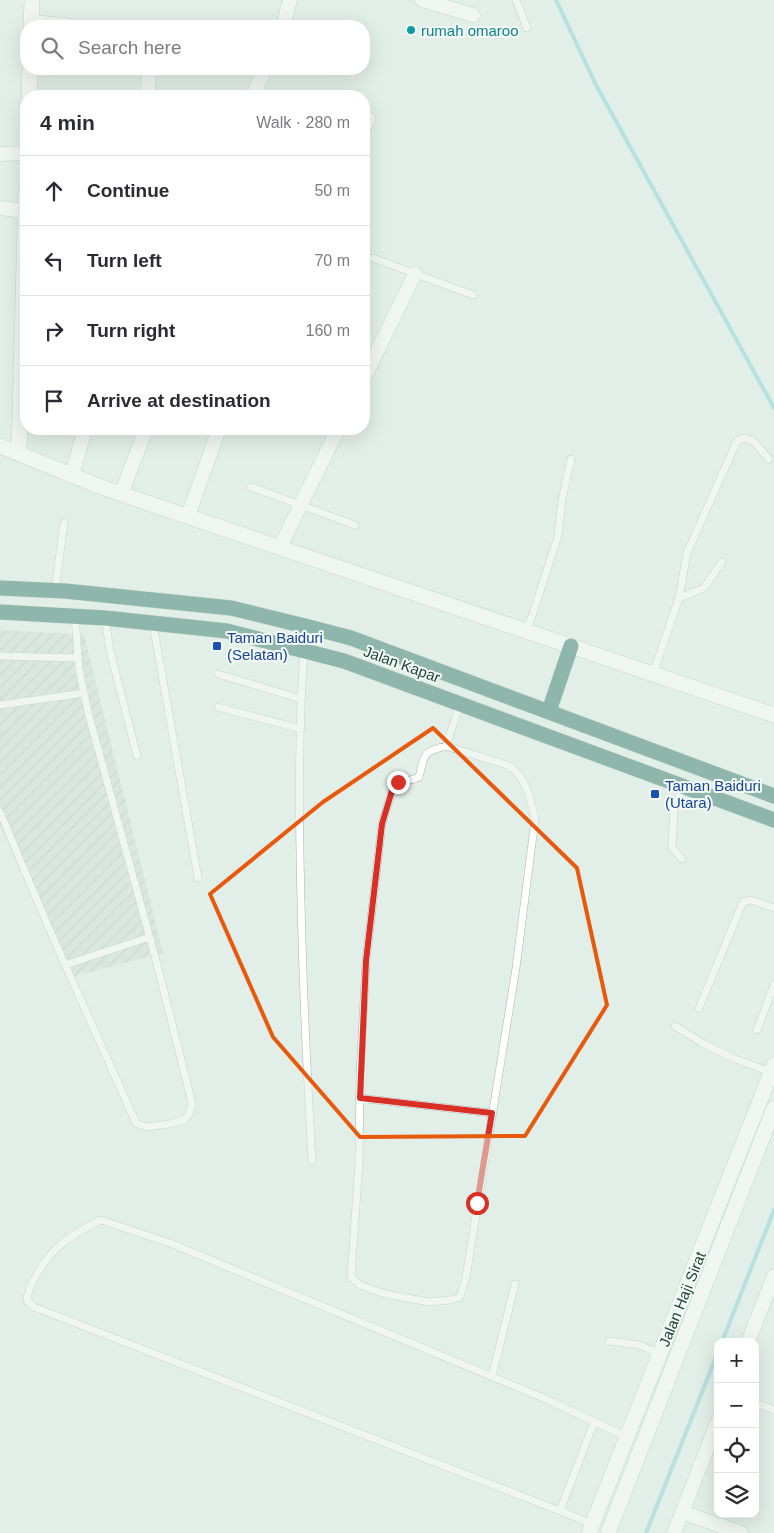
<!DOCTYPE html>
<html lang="en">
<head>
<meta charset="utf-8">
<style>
	:root { --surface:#fff; --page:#f2f2f3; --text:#2b2b33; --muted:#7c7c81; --line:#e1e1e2 }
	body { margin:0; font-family:Arial,sans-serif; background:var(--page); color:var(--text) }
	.controls { position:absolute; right:15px; bottom:15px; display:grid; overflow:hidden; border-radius:10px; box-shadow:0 5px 20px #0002 }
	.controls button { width:45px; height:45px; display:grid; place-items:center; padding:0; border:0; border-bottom:1px solid var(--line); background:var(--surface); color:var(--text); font:25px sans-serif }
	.stop { position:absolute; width:15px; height:15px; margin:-11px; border:4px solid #d93025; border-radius:50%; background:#fff }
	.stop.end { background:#d93025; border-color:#fff; box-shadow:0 1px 5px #0008 }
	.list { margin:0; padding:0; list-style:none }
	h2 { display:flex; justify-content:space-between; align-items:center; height:65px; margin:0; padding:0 20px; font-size:21px }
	h2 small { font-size:16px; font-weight:400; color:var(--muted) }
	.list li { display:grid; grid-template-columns:32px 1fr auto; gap:15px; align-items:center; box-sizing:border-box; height:70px; padding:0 20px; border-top:1px solid var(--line) }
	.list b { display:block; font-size:19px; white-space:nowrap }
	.list em { font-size:16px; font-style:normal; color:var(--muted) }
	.icon { flex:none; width:28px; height:28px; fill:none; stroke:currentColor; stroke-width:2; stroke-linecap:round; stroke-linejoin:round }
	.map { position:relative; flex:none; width:774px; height:1533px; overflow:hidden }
	.search { position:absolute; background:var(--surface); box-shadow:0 5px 20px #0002; left:20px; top:20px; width:350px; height:55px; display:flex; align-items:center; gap:12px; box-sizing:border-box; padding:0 18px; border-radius:20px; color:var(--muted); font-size:19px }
	.panel { position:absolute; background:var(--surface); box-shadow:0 5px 20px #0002; left:20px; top:90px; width:350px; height:345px; border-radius:20px }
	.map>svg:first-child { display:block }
</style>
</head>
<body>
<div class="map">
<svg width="774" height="1533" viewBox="0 0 774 1533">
	<defs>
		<pattern id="industrial-furrows" width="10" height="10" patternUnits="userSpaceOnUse" patternTransform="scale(1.25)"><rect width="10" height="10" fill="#d0ded7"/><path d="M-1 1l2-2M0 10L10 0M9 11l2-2" fill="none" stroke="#b2c0b9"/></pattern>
	</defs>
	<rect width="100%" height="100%" fill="#e2eee8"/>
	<path fill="url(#industrial-furrows)" d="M0,630L84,635L163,953L68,978L0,825Z"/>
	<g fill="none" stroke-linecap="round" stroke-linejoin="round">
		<path stroke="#83ced9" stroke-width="4" d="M556,0L596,85L774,408
			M722,1342L774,1210
			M646,1533L718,1352"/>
		<defs>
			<path id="lane" d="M516,0L527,28
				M373,258L473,295
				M251,487L355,525
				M55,590L64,523
				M679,598L704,588L722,562
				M105,618L110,651L137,756
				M153,624L198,878
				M526,631L532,616L558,536L562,500L571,459
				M304,651C298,735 299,819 301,902C303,988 307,1074 312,1160
				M0,656L79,658
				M218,674L301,699
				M653,674L679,598L687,553L737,441L744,438L753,441L769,459
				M0,705L84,693
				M218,707L301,729
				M446,746L510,766C527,780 531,799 535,820L516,968L466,1277L460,1297L450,1300L429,1302L385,1294L360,1285L351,1277L359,1163L360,1076L366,961L382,824L394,784C401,779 411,782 419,777C425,754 422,752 446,746Z
				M446,746L460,704
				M0,812L51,933L136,1123L146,1127L169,1124L184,1120L189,1114L192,1103L157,964L88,712L79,669L75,616
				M682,859L672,848L674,809L683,787
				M65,965L150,937
				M699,1008L743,902L751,900L774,908
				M675,1026L704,1044L733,1058L771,1072
				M757,1030L774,985
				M359,1098L492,1113
				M609,1341L639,1345L660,1354
				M492,1377L515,1284
				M755,1403L774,1410
				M560,1511L594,1422
				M593,1525L573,1516L34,1307L27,1301C27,1285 46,1258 58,1247C70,1236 86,1227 101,1220L170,1243L546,1399L627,1437"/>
			<path id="street" d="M422,0L473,15
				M32,22L73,26
				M283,26L290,0
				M148,96L149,69
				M255,96V91L265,69
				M364,128L368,119
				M0,154L26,153
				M0,208L26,211
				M364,378L415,274
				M72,475L85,429
				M121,494L146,429
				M188,516L219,429
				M280,547L338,429
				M748,1342L774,1276
				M682,1512L741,1533
				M674,1533L718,1421"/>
			<path id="secondary" d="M31,26L32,0
				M29,96L30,69
				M0,446L101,487L774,715
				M19,453L26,190
				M589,1533L774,1065
				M608,1533L774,1108"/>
			<path id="highway" d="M0,588L65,591L231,608L309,627L351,638L774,796
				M0,612L105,618L227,631L344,661L774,820
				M549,711L571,646"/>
		</defs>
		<use href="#lane" stroke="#a4b7b0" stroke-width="8"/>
		<use href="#street" stroke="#a4b7b0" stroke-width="15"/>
		<use href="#secondary" stroke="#9fbbb1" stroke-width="16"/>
		<use href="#highway" stroke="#c0cac7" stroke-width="16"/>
		<use href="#lane" stroke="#fff" stroke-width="7"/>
		<use href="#street" stroke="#fff" stroke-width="14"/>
		<use href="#secondary" stroke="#fff" stroke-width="15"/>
		<use href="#highway" stroke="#287161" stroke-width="15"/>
	</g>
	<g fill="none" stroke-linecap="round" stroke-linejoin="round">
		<path stroke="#d93025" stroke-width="6" d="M398,782L394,784L382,824L366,961L360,1098L492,1113L477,1203"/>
	</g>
	<path d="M0 0H774V1533H0ZM433,728L577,868L607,1005L525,1136L360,1137L273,1037L210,894L323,802Z" fill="#e2eee8" fill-opacity=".55" fill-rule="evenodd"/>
	<path fill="none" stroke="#e8590c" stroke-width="4" stroke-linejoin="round" d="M433,728L577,868L607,1005L525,1136L360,1137L273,1037L210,894L323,802Z"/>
	<circle fill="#0f9aa8" stroke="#f3faf6" stroke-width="2" cx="411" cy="30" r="5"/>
	<g fill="#1a4fb4" stroke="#f3faf6" stroke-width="2">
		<rect x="212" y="641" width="10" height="10" rx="2.5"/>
		<rect x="650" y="789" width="10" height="10" rx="2.5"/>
	</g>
	<g text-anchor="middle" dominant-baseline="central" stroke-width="4" stroke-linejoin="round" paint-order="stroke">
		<g font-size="15" fill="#0d838f" stroke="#f3faf6" text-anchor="start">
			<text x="421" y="30">rumah omaroo</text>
		</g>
		<g font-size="15" fill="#164399" stroke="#f3faf6" text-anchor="start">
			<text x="227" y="637">Taman Baiduri<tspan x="227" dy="17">(Selatan)</tspan></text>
			<text x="665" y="785">Taman Baiduri<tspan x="665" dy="17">(Utara)</tspan></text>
		</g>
		<g font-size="15" fill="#1f4138" stroke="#f3faf6">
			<text transform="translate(402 664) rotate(20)">Jalan Kapar</text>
			<text transform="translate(682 1299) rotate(-68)">Jalan Haji Sirat</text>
		</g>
	</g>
</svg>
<div class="controls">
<button>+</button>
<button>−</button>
<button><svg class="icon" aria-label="locate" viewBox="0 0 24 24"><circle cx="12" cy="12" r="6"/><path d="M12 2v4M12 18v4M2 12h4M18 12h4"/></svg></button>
<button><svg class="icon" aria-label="layers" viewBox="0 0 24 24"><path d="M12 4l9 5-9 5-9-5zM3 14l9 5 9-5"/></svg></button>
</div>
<div class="stop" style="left:477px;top:1203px"></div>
<div class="stop end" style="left:398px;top:782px"></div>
<div class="search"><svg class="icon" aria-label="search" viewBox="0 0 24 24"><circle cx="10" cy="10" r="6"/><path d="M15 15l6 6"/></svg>Search here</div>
<section class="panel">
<h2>4 min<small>Walk · 280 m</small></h2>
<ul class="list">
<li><svg class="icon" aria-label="ahead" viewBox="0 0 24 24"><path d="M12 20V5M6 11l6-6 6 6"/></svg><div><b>Continue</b></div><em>50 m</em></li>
<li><svg class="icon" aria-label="left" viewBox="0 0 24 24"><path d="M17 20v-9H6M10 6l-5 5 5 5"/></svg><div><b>Turn left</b></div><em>70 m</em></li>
<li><svg class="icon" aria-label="right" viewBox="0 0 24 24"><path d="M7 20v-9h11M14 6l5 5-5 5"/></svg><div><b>Turn right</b></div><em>160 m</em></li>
<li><svg class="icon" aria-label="arrive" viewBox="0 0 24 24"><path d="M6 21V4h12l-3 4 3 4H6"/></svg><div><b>Arrive at destination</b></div></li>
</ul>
</section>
</div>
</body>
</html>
